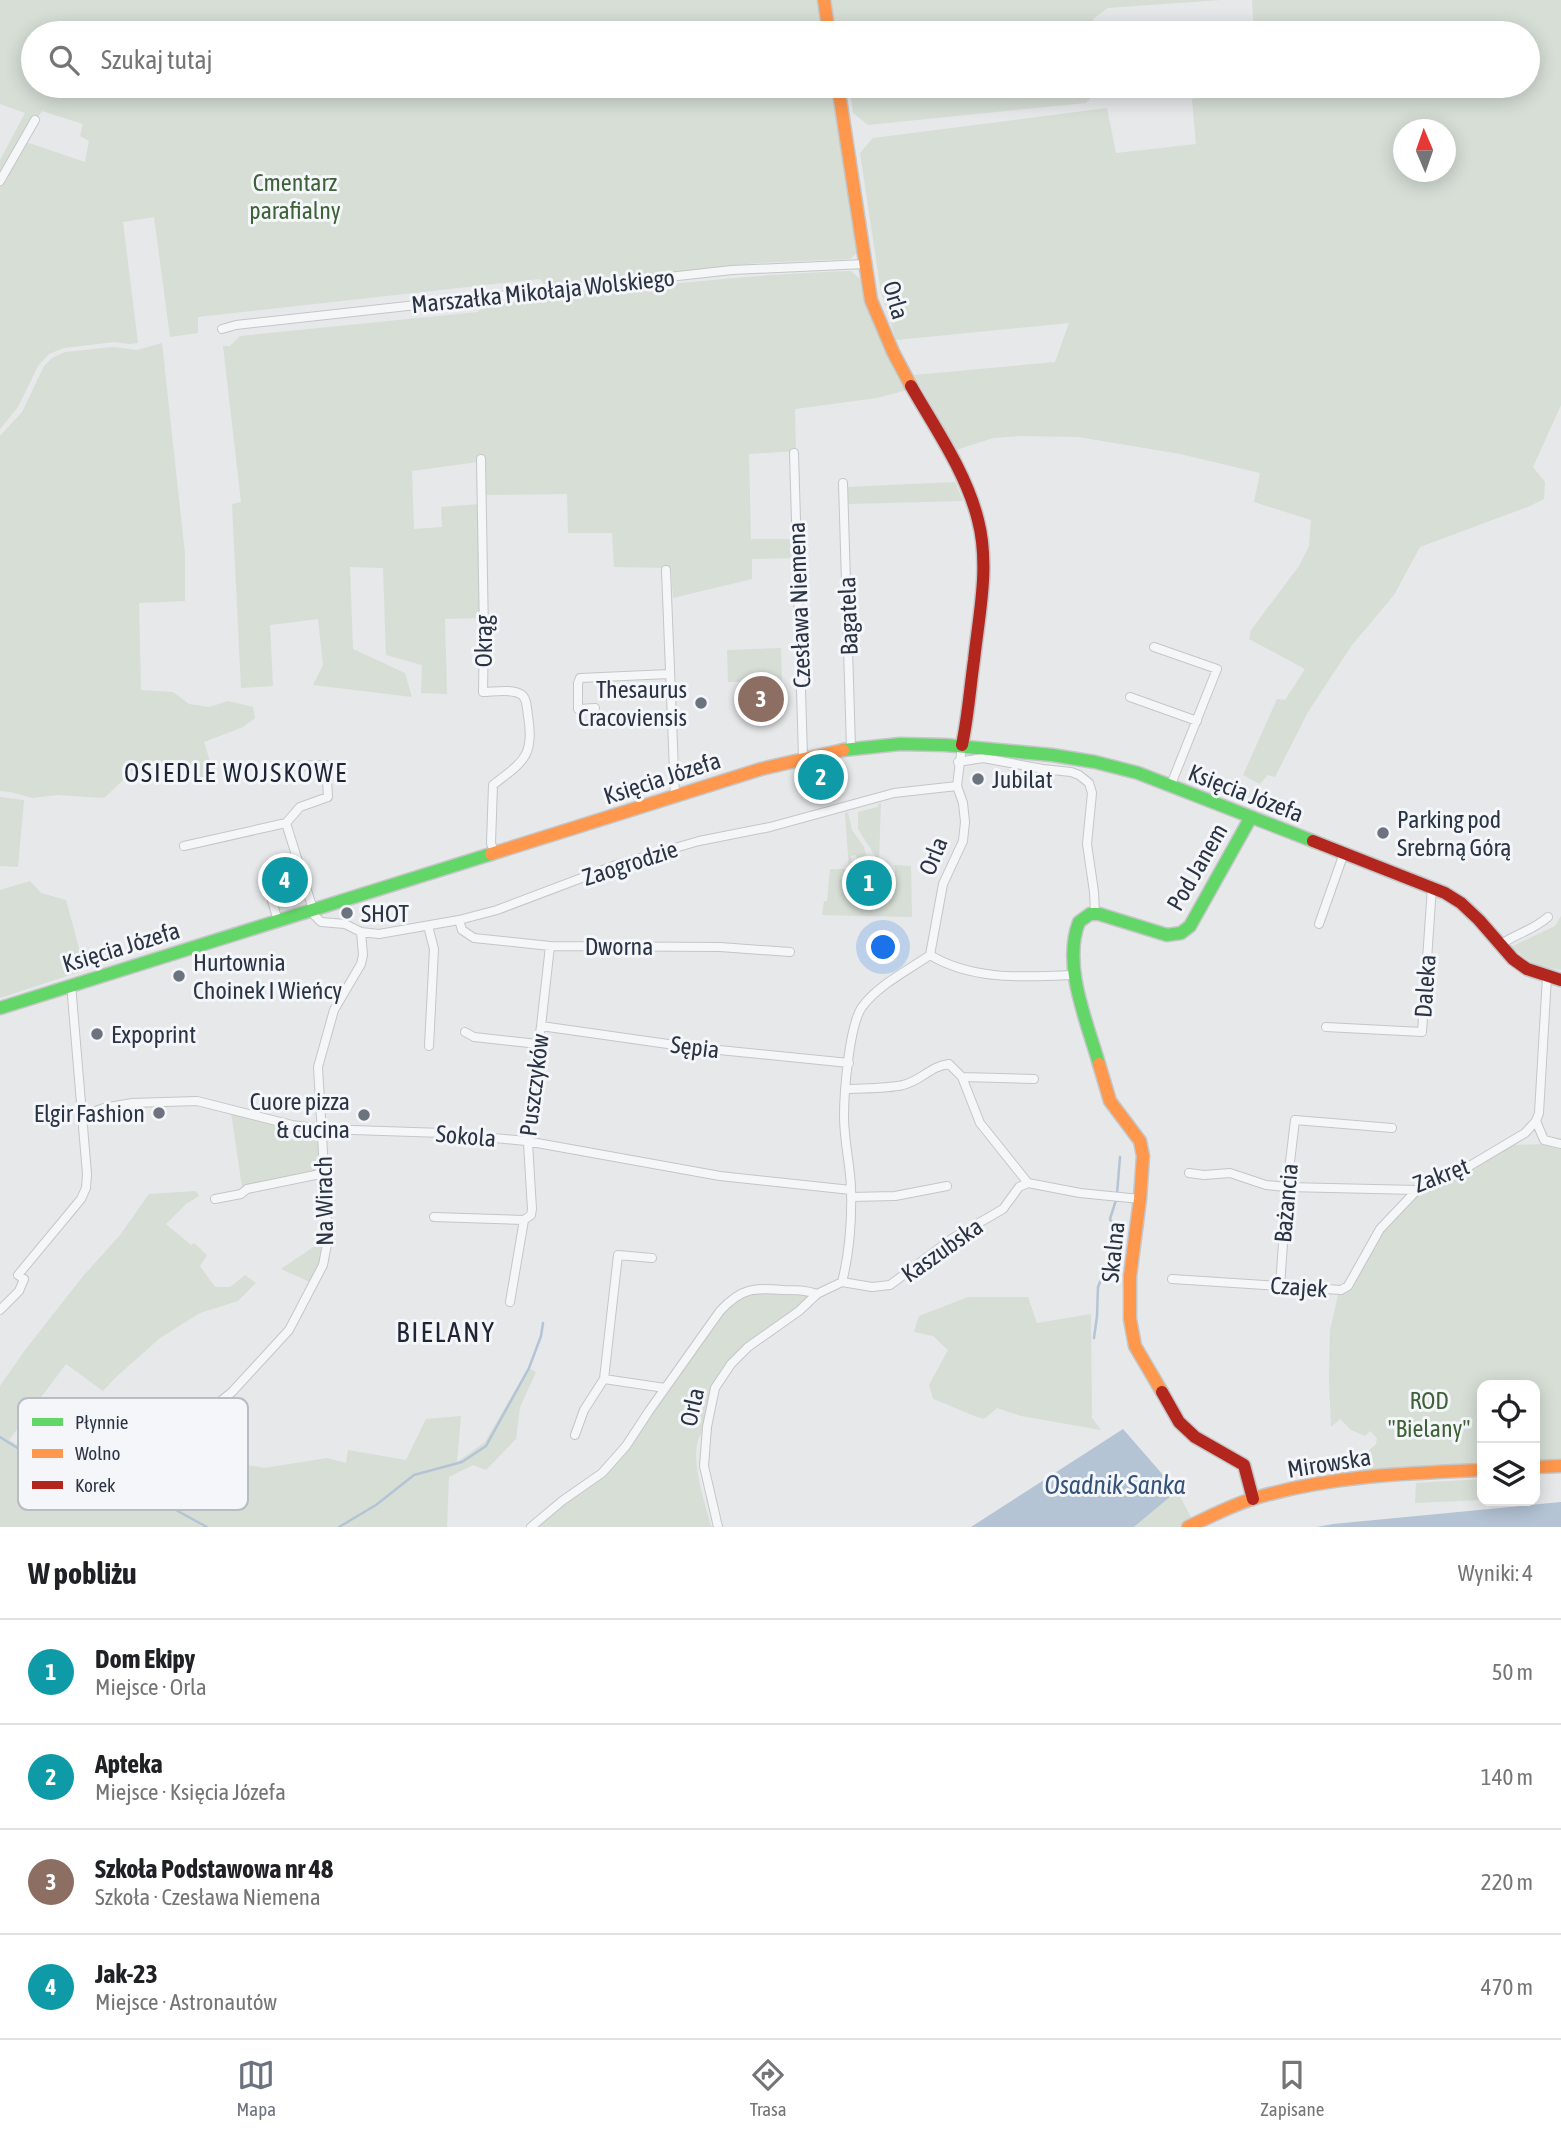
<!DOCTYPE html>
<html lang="pl">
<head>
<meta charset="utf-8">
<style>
	:root { --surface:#fff; --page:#f6f6f6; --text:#202124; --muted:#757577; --line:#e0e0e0; --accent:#6c737f }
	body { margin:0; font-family:"Asap Condensed",sans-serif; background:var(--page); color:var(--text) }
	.controls { position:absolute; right:21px; bottom:21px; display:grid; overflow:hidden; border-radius:14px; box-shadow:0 4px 18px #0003 }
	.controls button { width:63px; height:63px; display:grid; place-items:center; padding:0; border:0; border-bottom:2px solid var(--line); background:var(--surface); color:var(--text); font:35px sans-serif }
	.compass { position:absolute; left:1393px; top:119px; width:63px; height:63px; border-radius:50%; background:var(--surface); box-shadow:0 4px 18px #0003; rotate:358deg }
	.you { position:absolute; left:884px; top:948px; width:24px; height:24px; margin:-18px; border:5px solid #fff; border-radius:50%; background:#1a73e8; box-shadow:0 0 0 10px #1a73e833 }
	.badge { display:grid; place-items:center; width:46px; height:46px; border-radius:50%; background:var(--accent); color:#fff; font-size:23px; font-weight:700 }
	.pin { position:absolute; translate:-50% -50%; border:4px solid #fff; box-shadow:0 2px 7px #0006 }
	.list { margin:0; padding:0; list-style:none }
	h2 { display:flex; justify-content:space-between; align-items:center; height:91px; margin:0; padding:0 28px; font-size:30px }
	h2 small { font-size:23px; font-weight:400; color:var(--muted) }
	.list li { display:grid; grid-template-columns:46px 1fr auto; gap:21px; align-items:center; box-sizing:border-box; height:105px; padding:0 28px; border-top:2px solid var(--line) }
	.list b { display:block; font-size:26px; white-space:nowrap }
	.list p { margin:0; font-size:23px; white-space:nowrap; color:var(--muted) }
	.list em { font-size:23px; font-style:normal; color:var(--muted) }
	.icon { flex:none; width:38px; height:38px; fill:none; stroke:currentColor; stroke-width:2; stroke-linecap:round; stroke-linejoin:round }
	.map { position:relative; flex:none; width:1561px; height:1527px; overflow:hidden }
	.search { position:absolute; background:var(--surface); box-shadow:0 4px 18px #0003; left:21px; right:21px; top:21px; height:77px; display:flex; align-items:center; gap:18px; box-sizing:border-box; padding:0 24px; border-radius:38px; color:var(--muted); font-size:26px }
	.sheet { height:511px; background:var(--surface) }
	nav { display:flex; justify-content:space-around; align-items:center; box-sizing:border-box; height:98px; border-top:2px solid var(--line); background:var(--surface); font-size:19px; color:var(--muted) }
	nav a { display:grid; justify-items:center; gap:4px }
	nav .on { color:var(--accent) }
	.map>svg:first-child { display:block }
</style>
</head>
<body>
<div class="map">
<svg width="1561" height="1527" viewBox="0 0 1561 1527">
	<rect width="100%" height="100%" fill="#e6e8ea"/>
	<path fill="#d6ded6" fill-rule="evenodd" d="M0,0H821L826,33H33V86H834L857,253L850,259L757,263L546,286L540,279L198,317V333L170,337L154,217L123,222L138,343L130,344L114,342L64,348L49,354L38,366L18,407L0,429V185L26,142L85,162L89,141L80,136L83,124L42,111L0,174V160L25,113L0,104Z
		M831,0H1221L1108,8L1093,19V33H836Z
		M1252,0H1561V405L1533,467L1545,482L1544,499L1530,506L1420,547L1394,595L1352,645L1308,712L1275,777L1268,775L1260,784L1243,775L1277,699L1285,700L1305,669L1249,639L1251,630L1299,566L1309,546L1311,520L1254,502L1260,473L1180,454L1078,437L1020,436L993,438L956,450L914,375L1055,362L1069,323L896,340L881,292L860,153L873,138L1107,108L1116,153L1196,144L1192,99L1305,86H1528V33H1254ZM1404,130H1446V172H1404Z
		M850,86H1093V95L1086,103L868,125L853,113Z
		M851,271L861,280L873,321L907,390L877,398L795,409L796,451L749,454L751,541L752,539H791L792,558L752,559V579L673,598L671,568L614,567L612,533H568L567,494L484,495L482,454L478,462L412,471L414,529L442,527L441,507L480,504L481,618L445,619L447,694L421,693L422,665L386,655L383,568L350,567L353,649L405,673L412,697L313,685L323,665L318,619L270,625L273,686L241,688L232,504L241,502L223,346H230L240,336L478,312L482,306C605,291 728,275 851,271Z
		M162,343L185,554V601L139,603L141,690L173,692L189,704L209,707L228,701L253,707L255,718L243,727L204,742L215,777L186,780L178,760L137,767L104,798L57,795L32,798L11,792L0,791V436L22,412L44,366L52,358L65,352L113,347L137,350Z
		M955,482L963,501L846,504V487Z
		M781,648L782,681L728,682L727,650Z
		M0,797L24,800L18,867L0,866Z
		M881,803L879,860L877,859L858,829V812L878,807V804Z
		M848,812L852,830L864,847L866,855L860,860L857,859L856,855L851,856L853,877H842V889H865L866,892H881V888L896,887L895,865L911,866L912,917L822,915L824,901H827L830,869H849L845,813Z
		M30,881L41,893L66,900L85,970L0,998V890Z
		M1561,916V970L1536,966L1511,947L1555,926Z
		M231,1112L318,1132L321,1165L315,1172L242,1187Z
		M1546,1144L1561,1148V1459L1535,1460V1385H1482V1464L1363,1471L1362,1457L1376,1444L1377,1438L1370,1431L1365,1436L1351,1430L1340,1419L1331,1427L1329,1379L1330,1330L1338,1295L1352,1287L1373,1242L1422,1190L1449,1183L1511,1145Z
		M196,1191L199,1196L186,1204L166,1224L191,1245L194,1243L207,1255L200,1266L215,1287H230L245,1275L256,1283L238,1301L200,1313L160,1338L115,1378L103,1391L66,1364L9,1440C47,1464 94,1470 137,1480L133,1489L141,1500L161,1461L189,1432L226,1403L222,1460L264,1468L327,1458L346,1463L348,1450L406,1460L426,1419L461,1416L457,1462L485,1442L528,1368L536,1372L520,1407L516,1439L486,1470L473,1465L449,1477L447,1527H0V1386L25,1350L84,1275L120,1235L149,1194Z
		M325,1239L324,1252L312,1283L281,1269Z
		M758,1292L807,1294V1298C781,1328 735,1343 716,1379C707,1395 706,1415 702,1432C687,1453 705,1503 711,1526L713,1527H537L583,1489L605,1476L627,1451L722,1313L734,1301Z
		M968,1297H1028L1037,1323L1091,1314L1092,1418L1101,1430L1021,1416L997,1408L984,1419C966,1414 951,1405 933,1399L929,1385L948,1350L933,1336L914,1332L919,1316Z
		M1482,1479V1500L1415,1503L1416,1483Z
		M1177,1491L1192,1519L1180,1527H1134Z"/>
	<path fill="#b4c4d5" d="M1123,1429L1177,1491L1134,1527H971Z
		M1561,1502V1527H1317L1333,1524Z"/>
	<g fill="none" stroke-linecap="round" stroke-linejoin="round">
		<path stroke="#b4c4d5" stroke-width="2.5" d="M1117,1194L1120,1157
			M1094,1338L1097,1316L1098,1287L1110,1257L1116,1231L1110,1219L1116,1200
			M0,1437L27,1454L57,1465L134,1486
			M143,1492L207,1527
			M339,1527L376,1505L414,1475L462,1462L486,1446L529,1368L541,1336L543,1323"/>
		<defs>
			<path id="street" d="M0,181L35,120
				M222,329L236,325L732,270L865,264
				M794,453L803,757
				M481,459L484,635L483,692C493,692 513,688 522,695C527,699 527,709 528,716C535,757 522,762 493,785L491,843L494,853
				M843,483L851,748
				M666,570L675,796
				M1154,647L1217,669L1170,787
				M1130,697L1197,721
				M595,708L578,709V683L580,678L669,674
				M958,762L983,758L1043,769L1071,772L1079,775L1089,783L1092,793L1087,844L1094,892L1095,914
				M287,766L326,765L328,797L300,807L286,823L315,916L321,922L345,924L361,932L379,934L459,920L497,910L616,865L699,841L770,827L894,793L957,786
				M184,846L286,823
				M271,897L266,876L269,872L299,864
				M459,920L462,930L474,938L550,946L720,947L790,952
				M278,921L271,897L306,886
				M1319,924L1344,853
				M428,926L434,949L429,1046
				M1500,945C1517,933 1532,931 1548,917
				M930,955C973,981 1026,977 1074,975
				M541,1026L689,1047L849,1063
				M1326,1027L1422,1032L1432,887
				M465,1032L474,1037L538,1044
				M962,1077L1034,1079
				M846,1089C864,1088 885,1089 903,1085C923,1080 930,1066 949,1064L962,1077L980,1123L1028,1183
				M82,1116L104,1108L132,1103L197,1101L292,1125L323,1129L443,1133L526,1141L720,1176L851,1190
				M1536,1121L1544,1140L1561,1144
				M1189,1173L1204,1175L1230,1173L1266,1185L1287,1187L1417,1190L1451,1177L1525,1133L1536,1121L1539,1113L1547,977
				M1028,1183L1080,1193L1140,1199
				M851,1197L895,1196L947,1186
				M215,1199L241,1194L247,1189L325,1173
				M434,1217L524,1220
				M524,1220L531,1215L532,1209L527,1127L541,1026L550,946
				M1172,1279L1341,1290L1348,1286L1380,1229L1417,1190
				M842,1282C850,1251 852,1219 851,1187C850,1164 844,1140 844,1117C844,1093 849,1026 862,1007C878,985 907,971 930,955L943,884L963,841L965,822L963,803L957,786L962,745
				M842,1282L872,1287L890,1285L953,1238L1003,1209L1019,1187L1028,1183
				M1280,1286L1287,1187L1295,1120L1392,1128
				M510,1302L524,1220
				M0,1310L19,1291L24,1279L18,1275L81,1199L86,1188L87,1174L71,984
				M604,1379L665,1388
				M575,1435L584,1410L604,1379L618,1255L652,1258
				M135,1494L159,1460L191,1425L232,1392L289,1330L323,1265L328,1239L318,1067L334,1010L361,964L363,955L361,932
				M531,1527L562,1501L602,1473L626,1446L649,1411L720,1311C742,1287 754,1288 784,1290C796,1290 806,1290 817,1294
				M718,1527L704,1466L707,1427L715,1388L731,1364L748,1347L799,1311L817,1294L842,1282"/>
			<path id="fast" d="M843,750L900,744L945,745L1052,755L1095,762L1138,773L1313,841
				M0,1008L491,854
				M1099,1064C1087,1022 1062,965 1079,922L1090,914H1099L1167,935L1181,933L1190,926L1251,817"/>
			<path id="slow" d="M824,0L829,33
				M838,86L871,300L893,352L911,386
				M491,854L761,769L843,750
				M1099,1064L1110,1101L1140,1141L1143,1156L1140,1199L1130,1276V1319L1135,1346L1162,1392
				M1535,1467L1561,1466
				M1188,1527C1209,1517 1230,1506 1252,1499C1327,1476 1405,1473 1482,1470"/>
			<path id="jam" d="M911,386C935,428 966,472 978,520C990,566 979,614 974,660C970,688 968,717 962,745
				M1313,841L1445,893L1461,903L1479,920L1513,959L1527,969L1561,980
				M1162,1392L1179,1422L1195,1437L1244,1465L1253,1499"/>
		</defs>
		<use href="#street" stroke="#c4c6c8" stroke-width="10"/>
		<use href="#fast" stroke="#c4c6c8" stroke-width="15"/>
		<use href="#slow" stroke="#c4c6c8" stroke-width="15"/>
		<use href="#jam" stroke="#c4c6c8" stroke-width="15"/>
		<use href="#street" stroke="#f5f6f7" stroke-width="8"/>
		<use href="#fast" stroke="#63d668" stroke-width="12"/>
		<use href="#slow" stroke="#ff974d" stroke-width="12"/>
		<use href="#jam" stroke="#b3261e" stroke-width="12"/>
	</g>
	<g fill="#6c737f" stroke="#f4f6f9" stroke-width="2.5">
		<circle cx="701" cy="703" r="7"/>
		<circle cx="978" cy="779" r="7"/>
		<circle cx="1383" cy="833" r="7"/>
		<circle cx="347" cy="913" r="7"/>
		<circle cx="179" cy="976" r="7"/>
		<circle cx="97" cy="1034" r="7"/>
		<circle cx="159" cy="1113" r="7"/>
		<circle cx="364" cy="1115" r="7"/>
	</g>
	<g text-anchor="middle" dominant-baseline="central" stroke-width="6" stroke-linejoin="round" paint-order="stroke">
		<g font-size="24" fill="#3f6138" stroke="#f4f6f9">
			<text x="295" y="182">Cmentarz<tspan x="295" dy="28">parafialny</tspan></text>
			<text x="1429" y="1400">ROD<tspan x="1429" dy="28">"Bielany"</tspan></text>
		</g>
		<g font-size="24" fill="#2b3445" stroke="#f4f6f9">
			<text transform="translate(543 291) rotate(-6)">Marszałka Mikołaja Wolskiego</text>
			<text transform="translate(896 300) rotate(74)">Orla</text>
			<text transform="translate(799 605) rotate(-92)">Czesława Niemena</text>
			<text transform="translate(848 616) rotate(-92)">Bagatela</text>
			<text transform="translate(483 641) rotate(-90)">Okrąg</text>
			<text transform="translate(662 778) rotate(-18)">Księcia Józefa</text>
			<text transform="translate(1246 793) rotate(21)">Księcia Józefa</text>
			<text transform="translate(933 856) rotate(-68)">Orla</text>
			<text transform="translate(630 863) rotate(-18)">Zaogrodzie</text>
			<text transform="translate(1197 867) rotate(-60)">Pod Janem</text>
			<text x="619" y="946">Dworna</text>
			<text transform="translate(121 947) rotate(-17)">Księcia Józefa</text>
			<text transform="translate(1425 986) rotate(-86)">Daleka</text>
			<text transform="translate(695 1047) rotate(7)">Sępia</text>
			<text transform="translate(534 1085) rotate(-83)">Puszczyków</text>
			<text transform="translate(466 1136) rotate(5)">Sokola</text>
			<text transform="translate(1441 1175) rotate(-21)">Zakręt</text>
			<text transform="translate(324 1201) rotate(-91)">Na Wirach</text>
			<text transform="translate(1286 1203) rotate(-85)">Bażancia</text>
			<text transform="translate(942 1250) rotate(-35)">Kaszubska</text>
			<text transform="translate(1113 1252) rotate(-84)">Skalna</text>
			<text transform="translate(1299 1287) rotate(4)">Czajek</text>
			<text transform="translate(692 1407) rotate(-77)">Orla</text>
			<text transform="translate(1329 1463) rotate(-9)">Mirowska</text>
		</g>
		<g font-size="24" fill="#2b3445" stroke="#f4f6f9" text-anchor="start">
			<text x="687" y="689" text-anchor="end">Thesaurus<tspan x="687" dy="28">Cracoviensis</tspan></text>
			<text x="992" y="779">Jubilat</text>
			<text x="1397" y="819">Parking pod<tspan x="1397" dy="28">Srebrną Górą</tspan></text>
			<text x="361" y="913">SHOT</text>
			<text x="193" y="962">Hurtownia<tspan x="193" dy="28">Choinek I Wieńcy</tspan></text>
			<text x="111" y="1034">Expoprint</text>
			<text x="350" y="1101" text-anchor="end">Cuore pizza<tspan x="350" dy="28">&amp; cucina</tspan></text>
			<text x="145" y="1113" text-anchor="end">Elgir Fashion</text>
		</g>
		<g font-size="26" letter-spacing="2" fill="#1d2536" stroke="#f4f6f9">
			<text x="236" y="773">OSIEDLE WOJSKOWE</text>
		</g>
		<g font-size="26" font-style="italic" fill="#34527a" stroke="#f4f6f9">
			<text x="1115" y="1485">Osadnik Sanka</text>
		</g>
		<g font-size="28" letter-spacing="2" fill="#1d2536" stroke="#f4f6f9">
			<text x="446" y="1332">BIELANY</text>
		</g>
	</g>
	<rect x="18" y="1398" width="230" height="112" rx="10" fill="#f4f6f9" stroke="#b8bcc3" stroke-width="2"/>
	<rect x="32" y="1418" width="31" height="8" fill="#63d668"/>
	<rect x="32" y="1449" width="31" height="9" fill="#ff974d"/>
	<rect x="32" y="1481" width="31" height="8" fill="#b3261e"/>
	<g font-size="19" fill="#2b3445">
		<text x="75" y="1429">Płynnie</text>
		<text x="75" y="1460">Wolno</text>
		<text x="75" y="1492">Korek</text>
	</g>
</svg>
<div class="controls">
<button><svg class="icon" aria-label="locate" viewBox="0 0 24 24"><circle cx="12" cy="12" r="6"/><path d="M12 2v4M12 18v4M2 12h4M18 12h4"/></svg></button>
<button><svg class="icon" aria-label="layers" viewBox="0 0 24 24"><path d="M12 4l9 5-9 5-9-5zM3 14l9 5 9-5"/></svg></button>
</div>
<svg class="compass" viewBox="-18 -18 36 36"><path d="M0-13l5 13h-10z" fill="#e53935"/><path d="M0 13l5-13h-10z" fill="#757577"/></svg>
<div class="you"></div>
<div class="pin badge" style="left:869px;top:883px;background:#0f9aa8">1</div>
<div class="pin badge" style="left:821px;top:777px;background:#0f9aa8">2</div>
<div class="pin badge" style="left:761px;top:699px;background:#8d6e63">3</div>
<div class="pin badge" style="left:285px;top:880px;background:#0f9aa8">4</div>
<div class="search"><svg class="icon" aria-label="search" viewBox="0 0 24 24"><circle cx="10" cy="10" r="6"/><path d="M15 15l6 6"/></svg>Szukaj tutaj</div>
</div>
<section class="sheet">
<h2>W pobliżu<small>Wyniki: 4</small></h2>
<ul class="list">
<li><span class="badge" style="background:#0f9aa8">1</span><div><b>Dom Ekipy</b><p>Miejsce · Orla</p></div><em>50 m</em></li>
<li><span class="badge" style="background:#0f9aa8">2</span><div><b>Apteka</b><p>Miejsce · Księcia Józefa</p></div><em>140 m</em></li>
<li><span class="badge" style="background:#8d6e63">3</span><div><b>Szkoła Podstawowa nr 48</b><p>Szkoła · Czesława Niemena</p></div><em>220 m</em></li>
<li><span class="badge" style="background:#0f9aa8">4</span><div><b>Jak-23</b><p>Miejsce · Astronautów</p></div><em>470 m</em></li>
</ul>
</section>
<nav>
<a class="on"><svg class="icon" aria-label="map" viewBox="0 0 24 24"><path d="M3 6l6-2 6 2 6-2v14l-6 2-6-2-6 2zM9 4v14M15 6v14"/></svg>Mapa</a>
<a><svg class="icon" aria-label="directions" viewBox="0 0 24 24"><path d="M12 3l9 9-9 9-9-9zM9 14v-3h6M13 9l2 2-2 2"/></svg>Trasa</a>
<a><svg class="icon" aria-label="saved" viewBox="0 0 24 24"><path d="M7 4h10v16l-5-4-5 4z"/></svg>Zapisane</a>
</nav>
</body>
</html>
